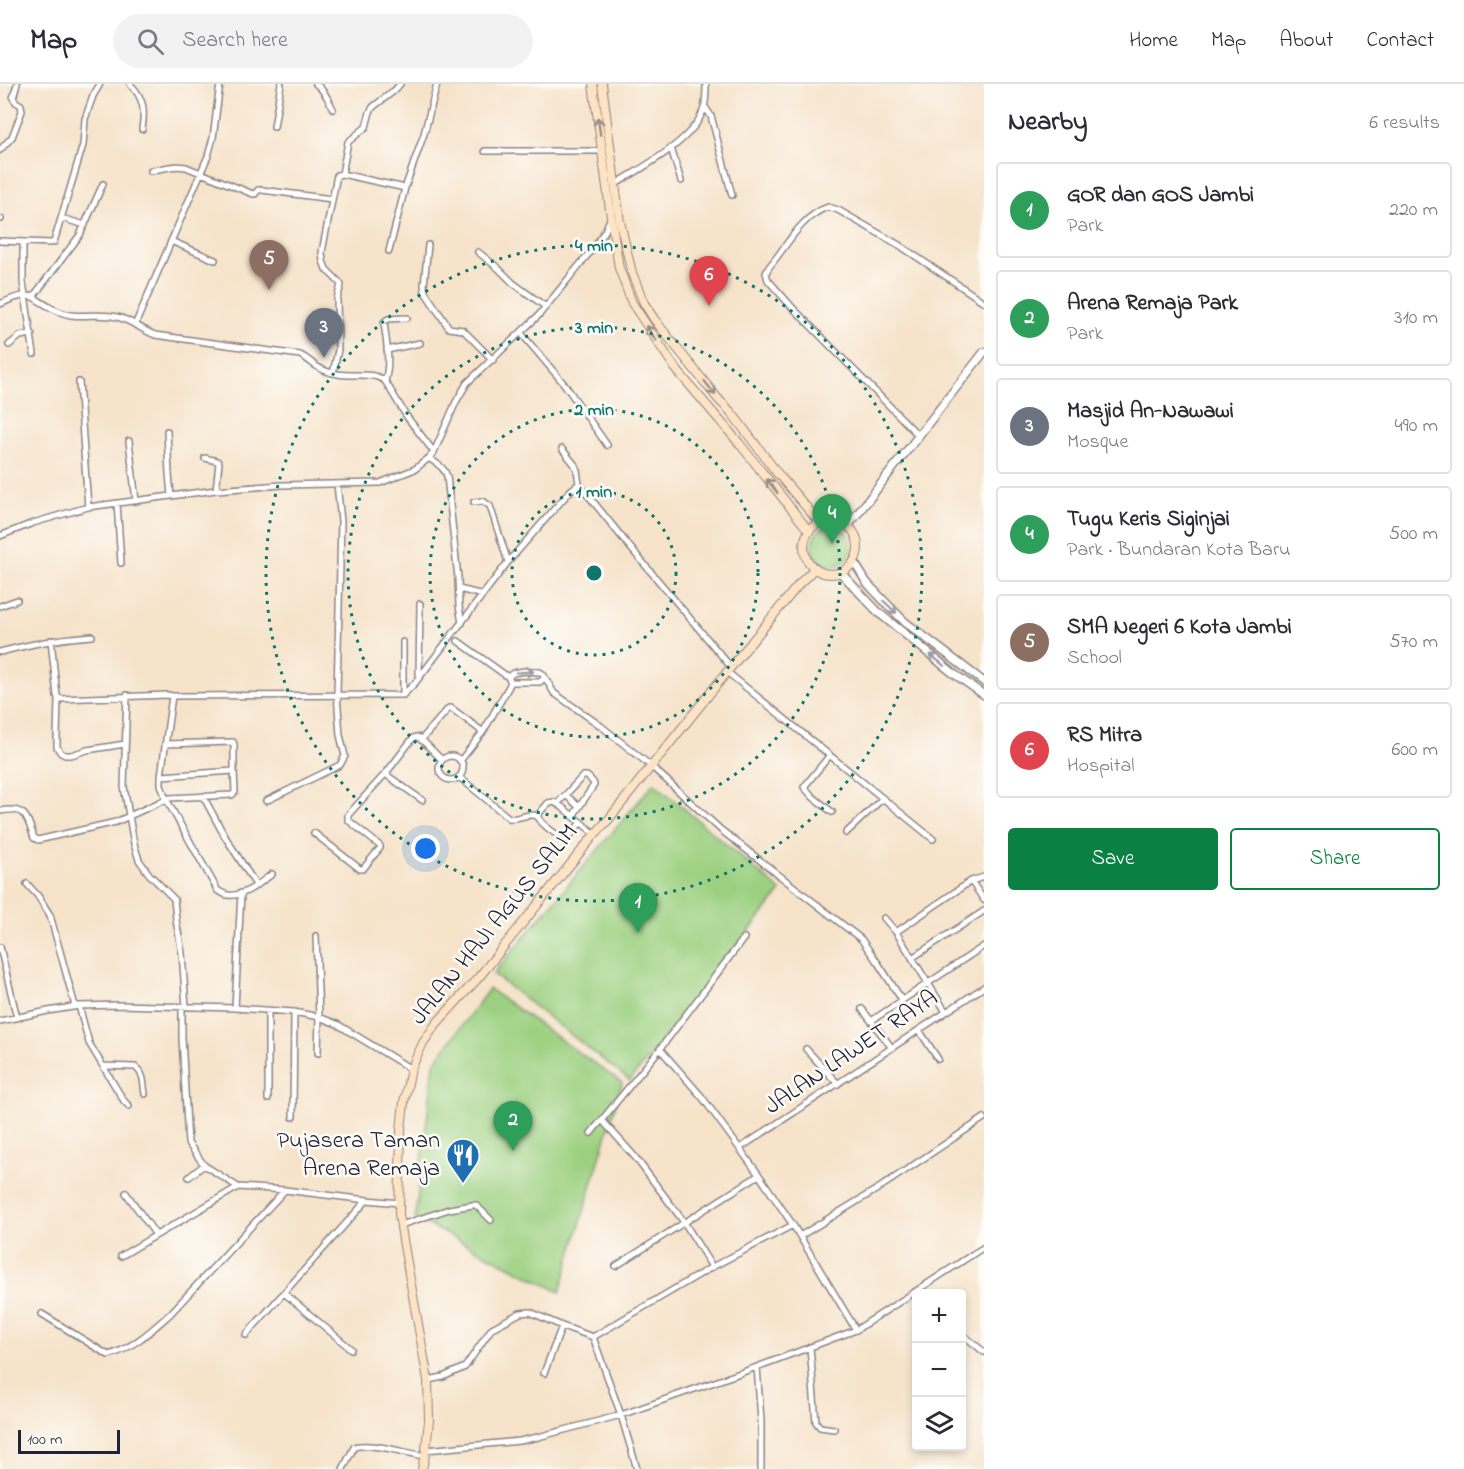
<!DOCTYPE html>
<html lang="en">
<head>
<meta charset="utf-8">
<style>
	:root { --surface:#fff; --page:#f2f2f3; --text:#2b2b33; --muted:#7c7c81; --line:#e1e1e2; --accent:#0b8043 }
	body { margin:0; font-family:"Indie Flower",sans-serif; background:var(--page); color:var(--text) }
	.controls { position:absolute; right:18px; bottom:18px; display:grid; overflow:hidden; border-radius:6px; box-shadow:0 3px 9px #0003 }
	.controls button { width:54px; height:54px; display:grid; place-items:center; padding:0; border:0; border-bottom:2px solid var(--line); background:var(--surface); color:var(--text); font:30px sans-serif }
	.scale { position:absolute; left:18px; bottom:15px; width:102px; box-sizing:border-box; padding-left:6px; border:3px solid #22223b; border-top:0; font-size:16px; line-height:21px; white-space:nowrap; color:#22223b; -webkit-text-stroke:4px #fdfcf7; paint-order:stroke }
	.you { position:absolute; left:426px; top:765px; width:21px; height:21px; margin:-15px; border:4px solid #fff; border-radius:50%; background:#1a73e8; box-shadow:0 0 0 9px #1a73e833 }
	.badge { display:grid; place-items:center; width:39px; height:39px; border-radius:50%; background:var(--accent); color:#fff; font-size:20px; font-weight:700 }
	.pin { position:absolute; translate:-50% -50px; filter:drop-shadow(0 2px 3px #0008) }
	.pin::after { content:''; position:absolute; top:32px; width:21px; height:18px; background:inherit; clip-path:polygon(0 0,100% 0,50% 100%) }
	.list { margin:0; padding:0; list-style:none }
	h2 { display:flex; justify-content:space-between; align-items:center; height:78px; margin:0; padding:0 24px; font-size:26px }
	h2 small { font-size:20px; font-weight:400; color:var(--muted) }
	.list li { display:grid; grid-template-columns:39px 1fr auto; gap:18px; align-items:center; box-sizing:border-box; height:96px; margin:0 12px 12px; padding:0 12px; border:2px solid var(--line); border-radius:6px }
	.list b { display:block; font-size:22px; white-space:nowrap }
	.list p { margin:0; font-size:20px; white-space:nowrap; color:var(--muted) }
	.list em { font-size:20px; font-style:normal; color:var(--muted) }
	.actions { display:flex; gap:12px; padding:18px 24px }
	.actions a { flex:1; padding:14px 0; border:2px solid var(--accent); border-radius:6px; text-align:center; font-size:21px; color:var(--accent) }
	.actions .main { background:var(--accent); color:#fff }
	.icon { flex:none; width:33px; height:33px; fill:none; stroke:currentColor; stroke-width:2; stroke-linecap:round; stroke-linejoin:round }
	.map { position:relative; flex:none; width:984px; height:1385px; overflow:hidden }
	header { display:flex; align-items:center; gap:36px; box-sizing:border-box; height:84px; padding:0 30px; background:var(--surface); border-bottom:2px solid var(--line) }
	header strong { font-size:28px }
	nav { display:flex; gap:33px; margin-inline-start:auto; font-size:21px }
	.search { width:420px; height:54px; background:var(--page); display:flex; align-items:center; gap:15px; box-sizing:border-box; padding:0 21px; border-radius:33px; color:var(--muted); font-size:22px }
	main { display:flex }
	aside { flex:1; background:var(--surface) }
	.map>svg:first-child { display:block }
</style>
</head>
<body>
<header>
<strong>Map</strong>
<div class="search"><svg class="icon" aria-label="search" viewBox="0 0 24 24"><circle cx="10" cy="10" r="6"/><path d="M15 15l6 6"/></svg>Search here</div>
<nav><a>Home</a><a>Map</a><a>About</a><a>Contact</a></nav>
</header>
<main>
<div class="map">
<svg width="984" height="1385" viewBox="0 0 984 1385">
	<rect width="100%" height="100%" fill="#fdfcf7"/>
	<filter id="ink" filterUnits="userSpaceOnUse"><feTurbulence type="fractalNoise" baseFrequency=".0167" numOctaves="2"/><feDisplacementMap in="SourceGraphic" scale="12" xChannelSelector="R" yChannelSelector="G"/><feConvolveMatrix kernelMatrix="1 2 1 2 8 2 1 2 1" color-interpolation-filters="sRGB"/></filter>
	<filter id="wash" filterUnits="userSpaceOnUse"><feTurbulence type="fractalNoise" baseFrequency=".008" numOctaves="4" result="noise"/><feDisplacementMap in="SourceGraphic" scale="24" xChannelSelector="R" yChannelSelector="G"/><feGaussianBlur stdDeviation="1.35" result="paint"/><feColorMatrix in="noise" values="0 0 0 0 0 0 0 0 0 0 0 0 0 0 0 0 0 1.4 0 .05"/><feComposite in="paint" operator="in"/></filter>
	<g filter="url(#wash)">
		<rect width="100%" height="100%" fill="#f6e3ca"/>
		<path fill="#9cd080" stroke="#5f795e" stroke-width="1.5" d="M812 462a20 20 0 1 1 40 0a20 20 0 1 1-40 0Z
			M654,699L781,807L630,997L493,890Z
			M489,905L622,999L560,1208L415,1134L434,979Z"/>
	</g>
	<g filter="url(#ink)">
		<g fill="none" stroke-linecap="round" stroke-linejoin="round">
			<defs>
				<path id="minor" d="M130,0C144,14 145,26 142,45
					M316,0C324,6 329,16 333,25
					M705,23L711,32L732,111
					M274,43L281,0
					M671,64L681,97
					M0,66L12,53L22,27L21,21L16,18L13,14L17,0
					M485,67H602
					M151,87C163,84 173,81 186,83L253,110H255L258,106H262L332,115
					M342,90L348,58L366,43L370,28L373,23L395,6L400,0
					M616,100C643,83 695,56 704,24C706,17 706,8 706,0
					M61,134L85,141
					M0,135H1
					M0,157L51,159L54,158L83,61L85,35L93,12L100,0
					M171,157L215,176
					M23,158V198L34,270
					M428,161L424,201L425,208L449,244L463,246L493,276
					M389,167L405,104L424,50L437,0
					M478,168L498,184L513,199L546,223
					M33,213C45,220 57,229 71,231C86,233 102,229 117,233C131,236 142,246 155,251L300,271C307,274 310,278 316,282C322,286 331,289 338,290C354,293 372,287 385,297L407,333L434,368
					M0,220C11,215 21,210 33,213L80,151L103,100
					M135,241L208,72L213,54L220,0
					M521,249L565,301L607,361
					M9,261L20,252L32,250
					M387,266L420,259
					M333,289L338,266L337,215L341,201L339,198L326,185L323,177L322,168L337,91L342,90L405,104
					M385,297C391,278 386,257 384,238L388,235L407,234
					M79,298L88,423
					M167,347L169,390L171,412
					M918,351L791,222L768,196L766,189L769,183C787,162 801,132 828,123L838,126L899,161L984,218
					M129,357L136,417
					M562,365L575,381L577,386L579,400L629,462L731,583
					M205,374L217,377L219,379L216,406
					M429,374C437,380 444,383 447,392L458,494L459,522L462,539
					M474,418L483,417L490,422L508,478
					M117,419L121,479
					M0,452L33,439L88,423L171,412L216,406L281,401L380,399L415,385L429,374L434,368L456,318L467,299L539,231L595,162L605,147L610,135
					M459,505L483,511
					M0,522L17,516
					M51,556L57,612L60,615L168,611L172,612L403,611L415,599L508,478L571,406L579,400
					M458,557L508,593
					M0,568C32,560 59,554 92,552
					M727,588L933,755
					M419,593L420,520
					M511,598H540L544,594
					M127,611L124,703L134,760L139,776L149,790L174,815L176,836L182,869L186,923
					M403,611V558
					M172,612L161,692V701L166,715L218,807C222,808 224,811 228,811C244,813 260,799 272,790
					M58,614L57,654V663L61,669L65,671H71L87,666L125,660
					M421,656L449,624H451L483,648
					M165,660L233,658L234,660V687
					M830,671L804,703L813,713L832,728
					M439 684a12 12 0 1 1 24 0a12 12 0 1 1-24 0Z
					M460,677L483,648L508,604L511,598L508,593L513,589L524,587L540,588L543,590L554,609L601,642L651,682L721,746L861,855L878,879L902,916
					M387,688L388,692L422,716
					M459,693L509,734C519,736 527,728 537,732L548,719L554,718L562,723L595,750
					M566,711L579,723
					M203,712L224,751L256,801
					M266,717L340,681L345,672L340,651L337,610L341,437L337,400
					M558,719L583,692H587L593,698L594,701L573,732
					M0,727C26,722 27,733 34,754L38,756L116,738L169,714L232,711L235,708L234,687L161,692
					M537,732C543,742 555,750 565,755L569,753L581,738
					M314,749L360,785H363L380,764V762L348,736V731L387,688L413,654L416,653L420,654L442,676
					M846,749L882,715
					M971,797L984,816
					M27,800L38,812L50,831L75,922
					M884,834L896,848L946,928
					M896,848L971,797L984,793
					M316,852L319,933L318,969
					M0,863L17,934
					M912,874L984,827
					M79,922L89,959L124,1017L129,1022
					M182,923V954L188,1059L204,1081L238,1103L285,1106L367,1116L400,1119
					M235,924L241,809
					M862,925L892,964
					M0,937L48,927L79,922L119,921L235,924L294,928L319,933L337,940L411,985
					M871,937L984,862
					M919,946L938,975
					M660,965L702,1013L759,1091L793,1141L856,1246
					M806,965L838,1000
					M104,982L135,983C145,990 143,999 145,1010
					M268,1015V927
					M293,1033L294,928
					M602,1036L635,1073L684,1138L712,1183
					M591,1049L660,965L744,854
					M740,1064L984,903
					M189,1093L204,1081
					M126,1109L156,1151
					M401,1141L449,1125L473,1121H476L491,1136
					M800,1152L879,1104L984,1034
					M121,1172L238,1103
					M616,1182L759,1091
					M284,1209L351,1265
					M42,1230L108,1271C130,1267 154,1244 170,1230L285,1106
					M962,1250L984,1268
					M246,1251L367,1116
					M593,1253L621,1331L637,1385
					M810,1263L816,1338L820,1343L834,1345
					M757,1283L761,1336V1385
					M544,1289L562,1242
					M428,1296L443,1293L465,1283L492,1244L520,1229L530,1228L562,1242L593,1253L712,1183L793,1141
					M426,1366L520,1357L538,1353L621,1331L757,1283L856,1246L984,1163
					M343,1385L354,1363C370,1358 406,1369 425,1372"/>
				<path id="tertiary" d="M848,442L984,268
					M854,478L867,499L888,521L905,538L984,598
					M840,488L879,529L953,589L984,611"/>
				<path id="secondary" d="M593,0L611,133L619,184L632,219L675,284L739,359L809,447
					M602,0L620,138L632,189L644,219L654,235L677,264L719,316L731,328L778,390L819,438
					M804 463a27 27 0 1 1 54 0a27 27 0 1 1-54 0Z
					M422,1385L426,1366L429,1336L428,1296L403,1156L399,1130L401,1046L404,1018L411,985L423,959L436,940L479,893L595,750L609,735L731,583L800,499L815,484"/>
			</defs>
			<use href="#minor" stroke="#8c8282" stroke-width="8"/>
			<use href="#tertiary" stroke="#8c8282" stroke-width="10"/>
			<use href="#secondary" stroke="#8c8282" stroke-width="10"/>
			<use href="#minor" stroke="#fff" stroke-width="5"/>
			<use href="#tertiary" stroke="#fff" stroke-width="7"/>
			<use href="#secondary" stroke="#fee4c5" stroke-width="8"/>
		</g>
		<defs><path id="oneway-shaft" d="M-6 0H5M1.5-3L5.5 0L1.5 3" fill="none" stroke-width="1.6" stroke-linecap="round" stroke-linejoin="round" transform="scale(1.5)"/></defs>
		<g stroke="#9b8d87">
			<use href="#oneway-shaft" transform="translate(599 42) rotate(-98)"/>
			<use href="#oneway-shaft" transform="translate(651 249) rotate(-125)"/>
			<use href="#oneway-shaft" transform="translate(710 304) rotate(52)"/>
			<use href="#oneway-shaft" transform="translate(772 402) rotate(-128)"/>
		</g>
		<g stroke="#9c9ca7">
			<use href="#oneway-shaft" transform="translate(890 523) rotate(44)"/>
			<use href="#oneway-shaft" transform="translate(937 576) rotate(-141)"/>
			<use href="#oneway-shaft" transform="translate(525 588) rotate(-4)"/>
		</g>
	</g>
	<g fill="none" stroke="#0f766e" stroke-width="3" stroke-dasharray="3 6">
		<circle cx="594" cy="489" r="82"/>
		<circle cx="594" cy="489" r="164"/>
		<circle cx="594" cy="489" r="246"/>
		<circle cx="594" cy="489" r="328"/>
	</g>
	<defs>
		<symbol id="restaurant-pin" viewBox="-11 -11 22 30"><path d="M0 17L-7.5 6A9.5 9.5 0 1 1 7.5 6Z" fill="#1f6fb2" stroke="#fdfcf7"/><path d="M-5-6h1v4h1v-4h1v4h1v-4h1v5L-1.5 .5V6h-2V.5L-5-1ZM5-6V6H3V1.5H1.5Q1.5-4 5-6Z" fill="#fff"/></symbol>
	</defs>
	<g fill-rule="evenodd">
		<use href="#restaurant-pin" x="444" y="1052" width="38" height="52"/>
	</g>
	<g text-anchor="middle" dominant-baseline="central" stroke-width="5" stroke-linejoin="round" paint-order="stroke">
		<g font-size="24" fill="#22223b" stroke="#fdfcf7">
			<text transform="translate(495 841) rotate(-51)">JALAN HAJI AGUS SALIM</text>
			<text transform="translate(852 969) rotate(-34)">JALAN LAWET RAYA</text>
		</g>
		<g font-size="24" fill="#22223b" stroke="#fdfcf7" text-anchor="end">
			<text x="440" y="1057">Pujasera Taman<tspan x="440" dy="28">Arena Remaja</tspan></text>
		</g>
	</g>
	<circle cx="594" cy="489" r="9" fill="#0f766e" stroke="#fdfcf7" stroke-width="3"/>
	<g font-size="18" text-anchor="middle" font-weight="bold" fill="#0f766e" stroke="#fdfcf7" stroke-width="5" stroke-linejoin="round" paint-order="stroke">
		<text x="594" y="167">4 min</text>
		<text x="594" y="249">3 min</text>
		<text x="594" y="331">2 min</text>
		<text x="594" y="413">1 min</text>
	</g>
</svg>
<div class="controls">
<button>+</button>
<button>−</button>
<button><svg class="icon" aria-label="layers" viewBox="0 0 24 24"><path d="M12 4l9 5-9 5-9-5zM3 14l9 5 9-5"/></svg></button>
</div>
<div class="scale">100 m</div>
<div class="you"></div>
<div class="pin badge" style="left:638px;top:849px;background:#2e9e5b">1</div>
<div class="pin badge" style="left:513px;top:1067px;background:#2e9e5b">2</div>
<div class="pin badge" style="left:324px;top:274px;background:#6b7280">3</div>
<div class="pin badge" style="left:832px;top:460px;background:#2e9e5b">4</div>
<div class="pin badge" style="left:269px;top:206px;background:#8d6e63">5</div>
<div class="pin badge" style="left:709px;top:222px;background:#e0444e">6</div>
</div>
<aside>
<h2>Nearby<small>6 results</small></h2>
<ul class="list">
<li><span class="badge" style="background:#2e9e5b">1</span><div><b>GOR dan GOS Jambi</b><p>Park</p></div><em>220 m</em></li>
<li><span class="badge" style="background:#2e9e5b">2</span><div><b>Arena Remaja Park</b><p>Park</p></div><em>310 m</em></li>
<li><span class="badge" style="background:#6b7280">3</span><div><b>Masjid An-Nawawi</b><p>Mosque</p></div><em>490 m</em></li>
<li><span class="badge" style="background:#2e9e5b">4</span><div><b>Tugu Keris Siginjai</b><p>Park · Bundaran Kota Baru</p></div><em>500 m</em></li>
<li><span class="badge" style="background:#8d6e63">5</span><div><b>SMA Negeri 6 Kota Jambi</b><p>School</p></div><em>570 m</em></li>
<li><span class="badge" style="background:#e0444e">6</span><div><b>RS Mitra</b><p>Hospital</p></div><em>600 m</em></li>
</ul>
<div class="actions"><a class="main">Save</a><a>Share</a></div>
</aside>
</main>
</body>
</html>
